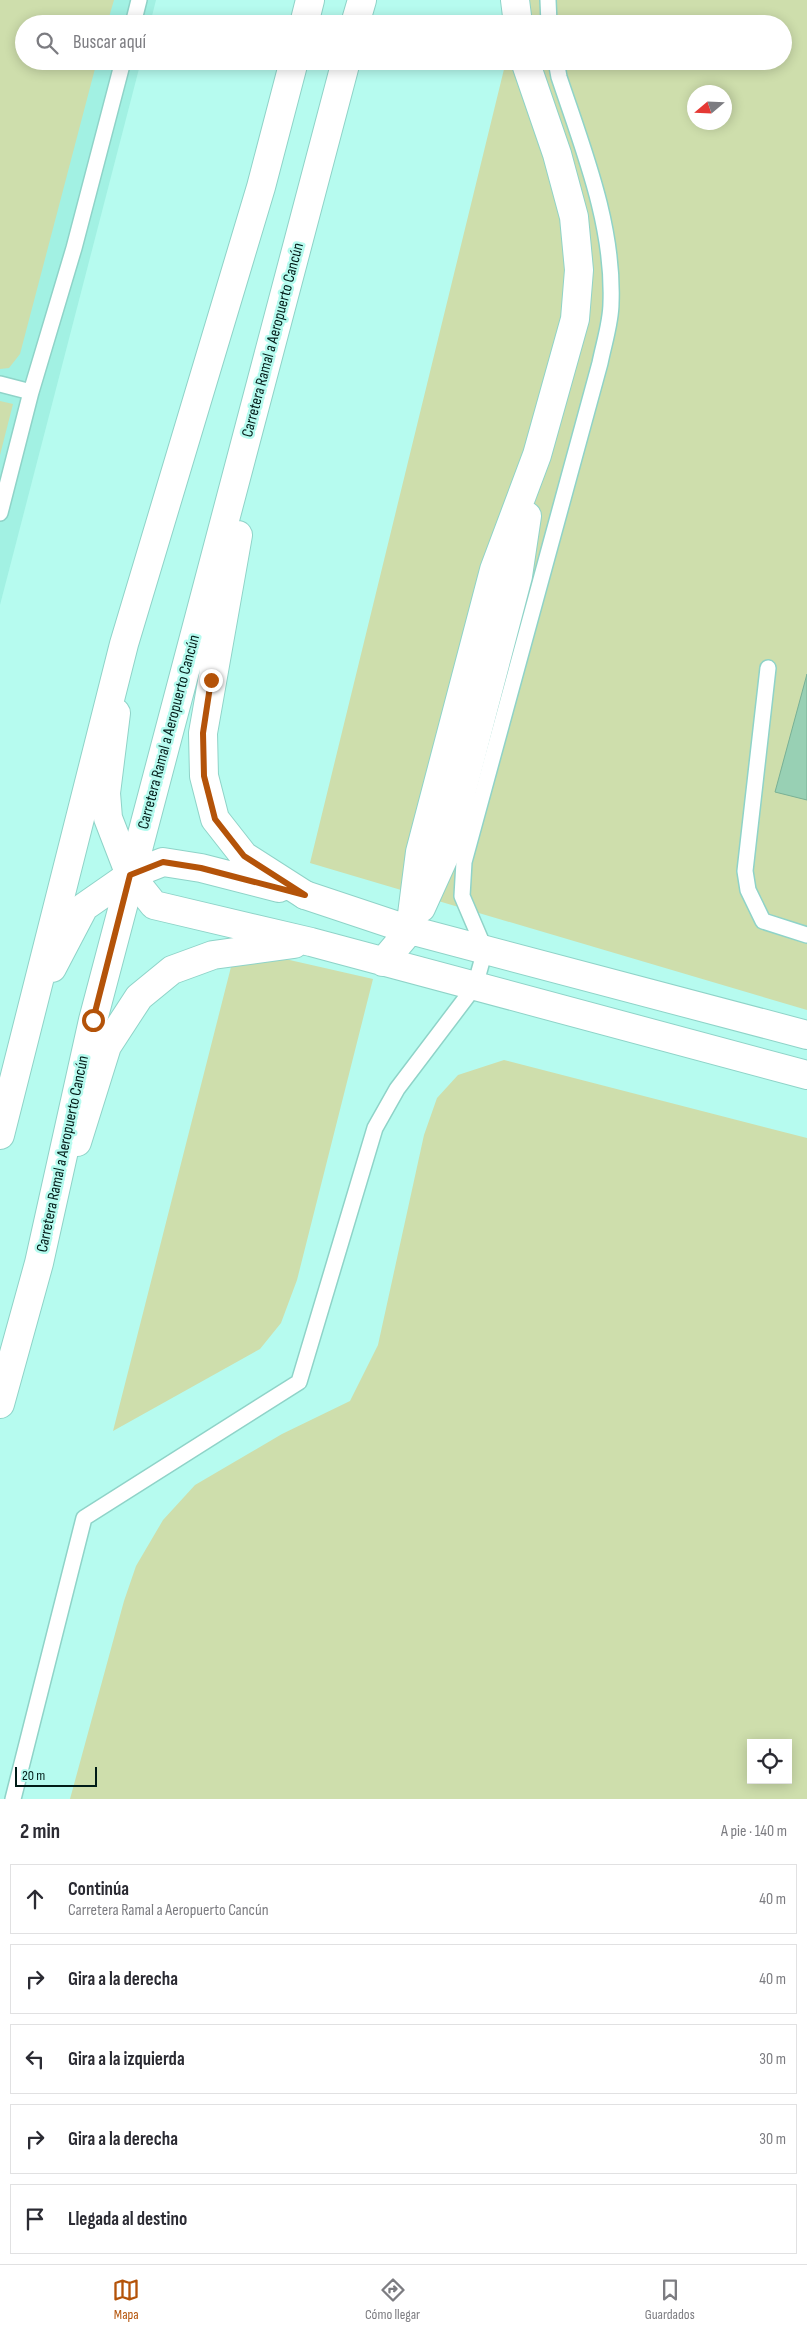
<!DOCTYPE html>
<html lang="es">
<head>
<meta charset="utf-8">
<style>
	:root { --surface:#fff; --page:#f7f7f7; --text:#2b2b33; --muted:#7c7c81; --line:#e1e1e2; --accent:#b45309 }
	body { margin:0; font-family:"Sofia Sans Condensed",sans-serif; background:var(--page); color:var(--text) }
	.controls { position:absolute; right:15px; bottom:15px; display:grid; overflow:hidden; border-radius:0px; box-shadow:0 2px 12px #0003 }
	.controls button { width:45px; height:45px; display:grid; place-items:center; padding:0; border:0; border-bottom:1px solid var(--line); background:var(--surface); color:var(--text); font:25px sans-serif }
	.compass { position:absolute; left:687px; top:85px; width:45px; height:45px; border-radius:50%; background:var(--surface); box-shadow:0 2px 12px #0003; rotate:251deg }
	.scale { position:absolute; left:15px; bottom:12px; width:82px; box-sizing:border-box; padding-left:5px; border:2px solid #001b17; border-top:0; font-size:14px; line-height:18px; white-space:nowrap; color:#001b17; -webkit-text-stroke:4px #b6fbef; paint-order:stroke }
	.stop { position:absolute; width:15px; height:15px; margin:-11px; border:4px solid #b45309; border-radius:50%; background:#fff }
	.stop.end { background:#b45309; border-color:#fff; box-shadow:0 1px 5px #0008 }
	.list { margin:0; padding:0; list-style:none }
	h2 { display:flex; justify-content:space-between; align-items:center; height:65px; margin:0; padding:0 20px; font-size:21px }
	h2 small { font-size:16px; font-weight:400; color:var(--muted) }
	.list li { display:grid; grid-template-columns:32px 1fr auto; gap:15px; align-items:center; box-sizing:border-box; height:70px; margin:0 10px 10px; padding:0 10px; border:1px solid var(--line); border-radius:0px }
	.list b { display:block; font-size:19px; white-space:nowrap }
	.list p { margin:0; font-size:16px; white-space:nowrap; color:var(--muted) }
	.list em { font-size:16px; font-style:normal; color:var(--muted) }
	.icon { flex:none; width:28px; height:28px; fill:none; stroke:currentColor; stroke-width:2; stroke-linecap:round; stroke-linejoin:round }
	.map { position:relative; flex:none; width:807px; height:1799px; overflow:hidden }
	.search { position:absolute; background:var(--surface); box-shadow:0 2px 12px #0003; left:15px; right:15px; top:15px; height:55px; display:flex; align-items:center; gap:12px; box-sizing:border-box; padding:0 18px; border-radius:28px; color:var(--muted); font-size:19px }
	.sheet { height:465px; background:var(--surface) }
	nav { display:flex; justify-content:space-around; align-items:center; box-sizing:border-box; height:70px; border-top:1px solid var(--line); background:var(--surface); font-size:14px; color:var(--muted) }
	nav a { display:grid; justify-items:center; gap:2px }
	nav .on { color:var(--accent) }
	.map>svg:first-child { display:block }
</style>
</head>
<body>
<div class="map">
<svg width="807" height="1799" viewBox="0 0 807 1799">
	<rect width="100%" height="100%" fill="#b6fbef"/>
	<path fill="#a2f1e3" d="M0,0H156L150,24H24V61H141L0,605Z"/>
	<path fill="#cedeac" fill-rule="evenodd" d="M0,0H114L107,24H24V61H97L20,354L9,368L0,369Z
		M521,0H807V1010L310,863L506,61H783V24H515ZM694,92H724V122H694Z
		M0,401L13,404L0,455Z
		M272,956L373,979L297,1280L281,1323L260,1349L113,1431L232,963Z
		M504,1060L807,1138V1799H70L124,1601L136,1566L163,1520L195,1485L282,1434L350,1401L378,1345L424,1135L437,1098L458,1075ZM751,1743H788V1780H751Z"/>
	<path fill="#98d0b4" stroke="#78b095" d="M807,674V800L775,792Z"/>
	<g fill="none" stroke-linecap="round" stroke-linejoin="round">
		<defs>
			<path id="lane" d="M548,0L549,24
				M133,24L139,0
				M0,384L31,392
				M0,513L31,392L74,248L123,61
				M768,668L745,871L748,890L763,921L807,935
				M13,1799L84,1518L299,1382L375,1128L397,1089L475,986L485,950L462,896L464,862L600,363C604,343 611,322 611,303C614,225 583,149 559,77L556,61"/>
			<path id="street" d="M515,0L518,24
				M116,713L106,793L108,818L130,875L154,905L311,942L807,1075
				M305,895L410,930L807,1035
				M421,908L445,855L518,576L527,516
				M383,962L410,930L420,852L494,570L537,455L575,319L579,270L574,217L557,154L525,61
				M77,1142L107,1046L139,997L172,970L213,955L294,944"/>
			<path id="secondary" d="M304,24L310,0
				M355,24L362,0
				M238,535L203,733L204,776L215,819L244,856L305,895
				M52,968L84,907L130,875L163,862L201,868L279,888
				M0,1135L124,644L261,187L294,61
				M0,1404L39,1263L93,1020L346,61"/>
		</defs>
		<use href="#lane" stroke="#8fd3c8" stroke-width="18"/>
		<use href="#street" stroke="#8fd3c8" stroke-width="30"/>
		<use href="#secondary" stroke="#8fd3c8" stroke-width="30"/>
		<use href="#lane" stroke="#fff" stroke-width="15"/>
		<use href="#street" stroke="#fff" stroke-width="28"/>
		<use href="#secondary" stroke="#fff" stroke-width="28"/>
	</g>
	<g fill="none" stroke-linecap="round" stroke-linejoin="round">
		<path stroke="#b45309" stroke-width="6" d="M93,1020L130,875L163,862L201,868L305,895L244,856L215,819L204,776L203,733L211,680"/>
	</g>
	<g text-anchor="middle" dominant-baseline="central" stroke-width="5" stroke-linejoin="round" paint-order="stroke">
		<g font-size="16" fill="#001b17" stroke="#b6fbef">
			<text transform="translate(273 340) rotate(-75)">Carretera Ramal a Aeropuerto Cancún</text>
			<text transform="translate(169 732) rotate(-75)">Carretera Ramal a Aeropuerto Cancún</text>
			<text transform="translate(63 1154) rotate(-78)">Carretera Ramal a Aeropuerto Cancún</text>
		</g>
	</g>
</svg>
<div class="controls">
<button><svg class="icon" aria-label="locate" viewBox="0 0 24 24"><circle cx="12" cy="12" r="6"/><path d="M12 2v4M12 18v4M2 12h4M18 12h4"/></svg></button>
</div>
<svg class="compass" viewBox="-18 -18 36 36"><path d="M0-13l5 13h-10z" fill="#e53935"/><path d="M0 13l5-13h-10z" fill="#7c7c81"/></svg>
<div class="scale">20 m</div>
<div class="stop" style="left:93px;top:1020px"></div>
<div class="stop end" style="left:211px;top:680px"></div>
<div class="search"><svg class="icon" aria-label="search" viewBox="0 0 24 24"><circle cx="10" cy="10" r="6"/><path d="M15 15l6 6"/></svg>Buscar aquí</div>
</div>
<section class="sheet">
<h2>2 min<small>A pie · 140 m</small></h2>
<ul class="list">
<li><svg class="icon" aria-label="ahead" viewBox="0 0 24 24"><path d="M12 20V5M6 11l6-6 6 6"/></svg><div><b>Continúa</b><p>Carretera Ramal a Aeropuerto Cancún</p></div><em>40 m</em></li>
<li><svg class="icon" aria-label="right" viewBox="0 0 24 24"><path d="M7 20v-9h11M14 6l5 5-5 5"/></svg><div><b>Gira a la derecha</b></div><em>40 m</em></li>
<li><svg class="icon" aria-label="left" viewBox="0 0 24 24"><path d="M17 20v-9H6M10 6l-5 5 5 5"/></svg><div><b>Gira a la izquierda</b></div><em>30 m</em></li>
<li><svg class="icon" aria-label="right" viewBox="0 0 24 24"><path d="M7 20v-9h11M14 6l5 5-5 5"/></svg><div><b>Gira a la derecha</b></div><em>30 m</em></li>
<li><svg class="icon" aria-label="arrive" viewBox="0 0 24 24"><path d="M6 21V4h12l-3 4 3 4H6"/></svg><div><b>Llegada al destino</b></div></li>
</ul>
</section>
<nav>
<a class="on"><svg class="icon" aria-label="map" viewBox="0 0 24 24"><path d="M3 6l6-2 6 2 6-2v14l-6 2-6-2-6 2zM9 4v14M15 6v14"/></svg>Mapa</a>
<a><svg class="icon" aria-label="directions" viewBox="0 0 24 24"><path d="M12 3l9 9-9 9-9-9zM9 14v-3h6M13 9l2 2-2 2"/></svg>Cómo llegar</a>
<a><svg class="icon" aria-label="saved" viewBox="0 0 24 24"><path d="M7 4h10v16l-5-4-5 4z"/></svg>Guardados</a>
</nav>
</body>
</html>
